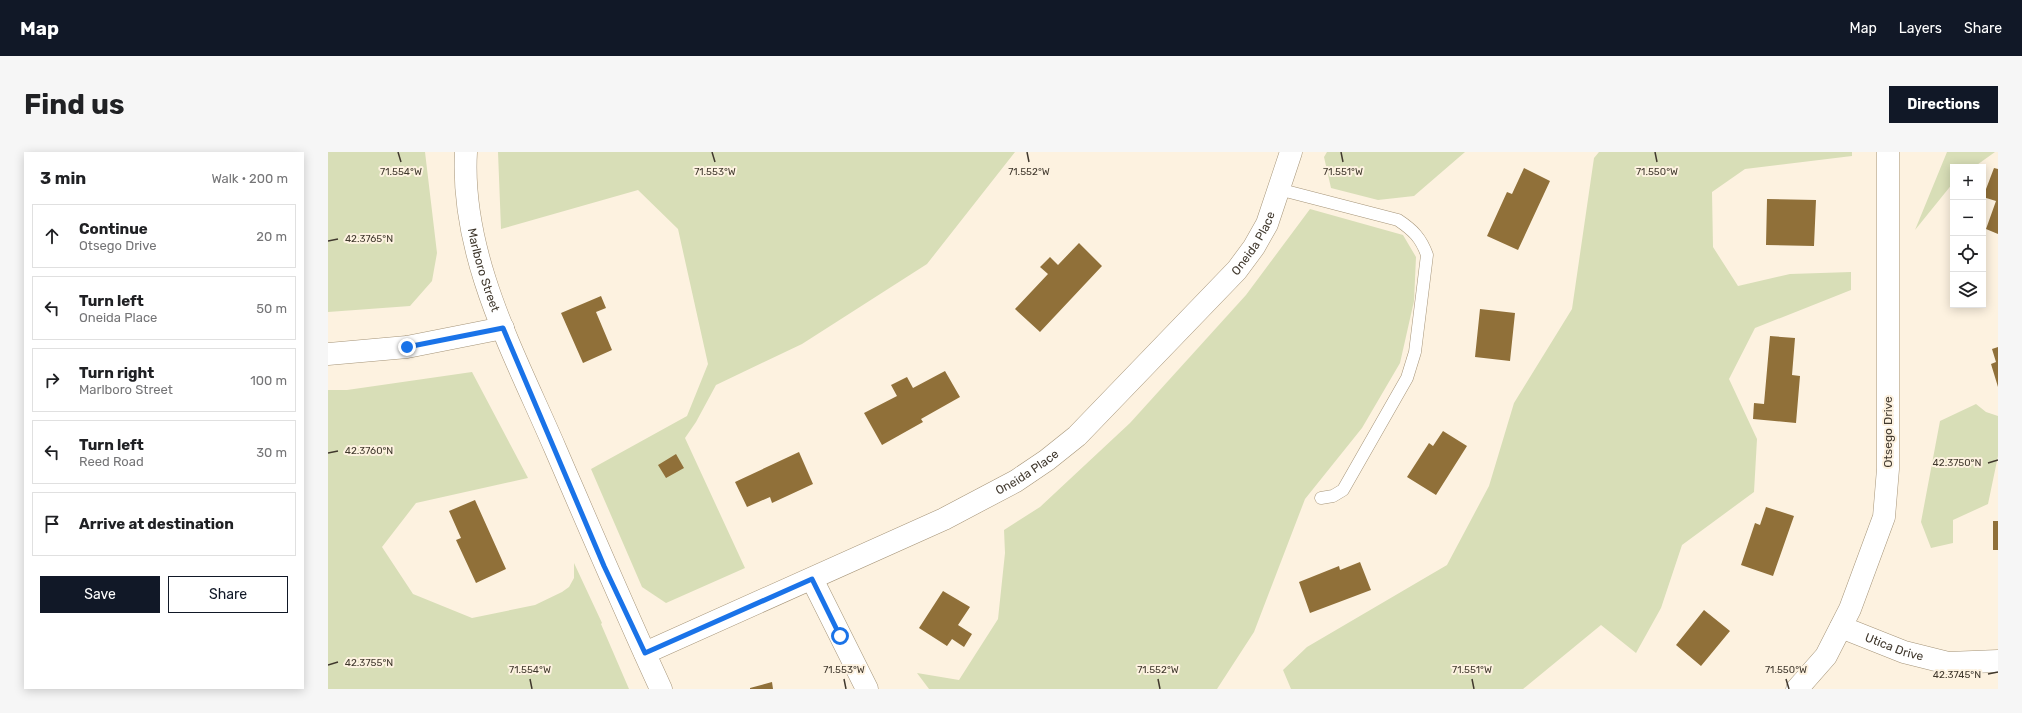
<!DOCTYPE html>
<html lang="en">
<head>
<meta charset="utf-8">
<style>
	:root { --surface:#fff; --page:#f6f6f6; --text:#202124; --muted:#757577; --line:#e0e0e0; --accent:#111827 }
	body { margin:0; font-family:Rubik,sans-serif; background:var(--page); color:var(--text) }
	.controls { position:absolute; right:12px; top:12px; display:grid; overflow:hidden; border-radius:0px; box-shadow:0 2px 10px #0003 }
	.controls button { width:36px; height:36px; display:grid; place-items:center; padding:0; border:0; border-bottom:1px solid var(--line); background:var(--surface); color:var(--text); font:20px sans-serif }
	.stop { position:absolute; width:12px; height:12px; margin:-9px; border:3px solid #1a73e8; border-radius:50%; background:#fff }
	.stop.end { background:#1a73e8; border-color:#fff; box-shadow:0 1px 4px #0008 }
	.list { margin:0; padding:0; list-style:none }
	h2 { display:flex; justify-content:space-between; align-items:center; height:52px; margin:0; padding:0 16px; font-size:17px }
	h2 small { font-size:13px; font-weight:400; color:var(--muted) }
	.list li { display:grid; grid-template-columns:26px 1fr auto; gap:12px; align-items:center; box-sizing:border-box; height:64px; margin:0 8px 8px; padding:0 8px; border:1px solid var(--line); border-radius:0px }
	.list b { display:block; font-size:15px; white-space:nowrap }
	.list p { margin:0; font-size:13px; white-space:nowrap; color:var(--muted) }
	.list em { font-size:13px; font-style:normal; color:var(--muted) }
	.actions { display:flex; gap:8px; padding:12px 16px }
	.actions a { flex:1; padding:9px 0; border:1px solid var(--accent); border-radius:0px; text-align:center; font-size:14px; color:var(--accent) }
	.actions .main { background:var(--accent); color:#fff }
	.icon { flex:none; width:22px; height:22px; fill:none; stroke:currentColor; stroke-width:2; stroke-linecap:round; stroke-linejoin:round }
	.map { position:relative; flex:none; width:1670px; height:537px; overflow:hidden; border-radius:0px }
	header { display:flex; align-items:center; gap:24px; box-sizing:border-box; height:56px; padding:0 20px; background:var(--accent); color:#fff }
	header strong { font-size:19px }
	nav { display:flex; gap:22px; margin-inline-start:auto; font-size:14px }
	.intro { display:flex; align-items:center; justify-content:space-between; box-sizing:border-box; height:96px; padding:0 24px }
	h1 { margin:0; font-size:28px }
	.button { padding:10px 18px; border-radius:0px; background:var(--accent); color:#fff; font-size:14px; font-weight:700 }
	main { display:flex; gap:24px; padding:0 24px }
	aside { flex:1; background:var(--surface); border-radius:0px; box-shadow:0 2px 10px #0003 }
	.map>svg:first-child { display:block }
</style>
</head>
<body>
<header>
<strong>Map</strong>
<nav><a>Map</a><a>Layers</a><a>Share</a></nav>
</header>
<div class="intro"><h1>Find us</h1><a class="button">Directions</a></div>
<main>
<aside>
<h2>3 min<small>Walk · 200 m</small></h2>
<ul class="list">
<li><svg class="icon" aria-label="ahead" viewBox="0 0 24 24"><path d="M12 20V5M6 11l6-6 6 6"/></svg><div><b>Continue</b><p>Otsego Drive</p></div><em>20 m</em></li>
<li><svg class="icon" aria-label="left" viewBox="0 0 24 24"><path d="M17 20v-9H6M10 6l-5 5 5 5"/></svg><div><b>Turn left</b><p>Oneida Place</p></div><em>50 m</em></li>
<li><svg class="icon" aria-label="right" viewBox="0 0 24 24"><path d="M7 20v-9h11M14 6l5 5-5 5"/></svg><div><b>Turn right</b><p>Marlboro Street</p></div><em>100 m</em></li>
<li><svg class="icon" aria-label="left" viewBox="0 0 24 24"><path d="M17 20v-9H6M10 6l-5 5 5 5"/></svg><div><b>Turn left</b><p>Reed Road</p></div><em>30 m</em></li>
<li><svg class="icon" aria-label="arrive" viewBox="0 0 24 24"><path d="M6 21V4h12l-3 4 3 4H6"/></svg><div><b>Arrive at destination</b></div></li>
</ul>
<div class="actions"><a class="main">Save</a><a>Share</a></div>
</aside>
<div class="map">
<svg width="1670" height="537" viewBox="0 0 1670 537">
	<rect width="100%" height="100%" fill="#fdf2e0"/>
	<path fill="#d8deb7" d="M0,0H97L109,101L104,129L82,154L0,160Z
		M170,0H687L599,112L474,192L388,233L368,270L357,286L417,416L338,451L314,435L263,317L359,264L380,212L350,77L310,38L173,77Z
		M999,0H1137L1086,44L1050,48L1003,36L996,5Z
		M1271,0H1524V4L1417,17L1384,40L1385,95L1410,134L1462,122L1523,120V138L1427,176L1401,227L1429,287L1426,340L1354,393L1333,456L1308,501L1273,473L1195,537H963L955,518L979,495L1119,413L1161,334L1186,251L1244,157L1266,6Z
		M1619,0H1667L1646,15H1625V31L1587,78Z
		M982,57L1075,83L1088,105L1086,149L1072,211L1034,276L977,347L926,480L889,537H601L589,521L631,528L670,467L677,401L676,378L712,355L802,271L918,143Z
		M144,220L200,326L88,351L54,395L85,442L144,466L207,453L234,440L241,435L246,426V411L274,471L273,472L301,537H0V238H19Z
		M1648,252L1658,260L1670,264V304L1660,352L1625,368V391L1603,396L1593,370L1612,269Z"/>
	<path fill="#907039" d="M1196,16L1222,29L1190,98L1159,84L1179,40L1184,42Z
		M1666,16L1670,17V82L1658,77L1668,49L1655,45Z
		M1439,47L1488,48L1486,94L1438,93Z
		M751,91L774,114L712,180L687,157L720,122L712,115L722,105L730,113Z
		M273,144L278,156L268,160L284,198L255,211L233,161Z
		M1152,157L1187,161L1182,209L1147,205Z
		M1442,184L1467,186L1464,223L1472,224L1468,271L1425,267L1426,251L1436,252Z
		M1670,195V235L1663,212L1668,210L1664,197Z
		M617,219L632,245L593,267L595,270L554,293L536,261L569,244L563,233L579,225L585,236Z
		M1115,279L1139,294L1108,343L1079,325L1101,291L1105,294Z
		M471,300L485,332L444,351L442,345L419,355L407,330Z
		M348,302L356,316L338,326L330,313Z
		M147,348L178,417L148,431L128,388L133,386L121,359Z
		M1438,355L1466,364L1445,424L1413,413L1427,371L1432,373Z
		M1665,369H1670V398H1665Z
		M1032,410L1043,438L982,461L971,430L1011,414L1012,418Z
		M615,439L642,455L630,473L644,482L636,495L624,487L619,494L591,476Z
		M1376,458L1402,479L1373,514L1348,493Z
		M444,530L445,537H422V536Z"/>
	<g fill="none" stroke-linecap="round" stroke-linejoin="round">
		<defs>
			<path id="lane" d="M950,37L1070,68C1085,78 1093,86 1099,103L1087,200L1079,226L1015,338L1005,344L993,346"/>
			<g id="street">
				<path d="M484,427L539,537"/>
				<path id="s1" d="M1513,475L1576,500L1620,511L1670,509"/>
				<path id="s2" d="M317,501L616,367L688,329L719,308L749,284L909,118L926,95L939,72L963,0"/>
				<path d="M1469,537L1498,504L1522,457L1556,365L1560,317V0"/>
			</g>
			<g id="secondary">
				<path id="s3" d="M138,0C132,104 187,203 227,296C262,377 296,457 333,537"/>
				<path d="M0,202L79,195L175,176"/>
			</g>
		</defs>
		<use href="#lane" stroke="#a59478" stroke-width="13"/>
		<use href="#street" stroke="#a59478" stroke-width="23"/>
		<use href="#secondary" stroke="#a59478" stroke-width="23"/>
		<use href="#lane" stroke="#fff" stroke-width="12"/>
		<use href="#street" stroke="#fff" stroke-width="22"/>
		<use href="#secondary" stroke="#fff" stroke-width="22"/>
	</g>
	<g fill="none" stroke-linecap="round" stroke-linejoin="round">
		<path stroke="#1a73e8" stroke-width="5" d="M79,195L175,176L276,414L317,501L484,427L512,484"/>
	</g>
	<path fill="none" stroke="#40382d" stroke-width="1.5" d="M70,0L73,10M384,0L387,10M699,0L701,10M1013,0L1015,10M1327,0L1329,10M0,89L10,87M0,301L10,299M1660,311L1670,308M0,513L10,510M1660,522L1670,520M202,527L204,537M516,527L518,537M830,527L832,537M1144,527L1146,537M1458,527L1461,537"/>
	<g text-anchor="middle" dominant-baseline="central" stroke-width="4" stroke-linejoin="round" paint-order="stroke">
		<g font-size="12" fill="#40382d" stroke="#fdf2e0">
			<text stroke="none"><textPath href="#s2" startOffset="747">Oneida Place</textPath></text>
			<text stroke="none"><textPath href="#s3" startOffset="120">Marlboro Street</textPath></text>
			<text transform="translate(1560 280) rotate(-90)">Otsego Drive</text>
			<text stroke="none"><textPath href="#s2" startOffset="423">Oneida Place</textPath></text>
			<text stroke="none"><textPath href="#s1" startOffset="57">Utica Drive</textPath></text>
		</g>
	</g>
	<g font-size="10" text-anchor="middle" fill="#40382d" stroke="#fdf2e0" stroke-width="4" stroke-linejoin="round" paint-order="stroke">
		<text x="73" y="23">71.554°W</text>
		<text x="387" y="23">71.553°W</text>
		<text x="701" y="23">71.552°W</text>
		<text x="1015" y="23">71.551°W</text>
		<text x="1329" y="23">71.550°W</text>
		<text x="41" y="90">42.3765°N</text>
		<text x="41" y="302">42.3760°N</text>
		<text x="1629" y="314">42.3750°N</text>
		<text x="41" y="514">42.3755°N</text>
		<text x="202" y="521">71.554°W</text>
		<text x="516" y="521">71.553°W</text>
		<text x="830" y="521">71.552°W</text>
		<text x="1144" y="521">71.551°W</text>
		<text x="1458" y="521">71.550°W</text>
		<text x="1629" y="526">42.3745°N</text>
	</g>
</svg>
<div class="controls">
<button>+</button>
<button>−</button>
<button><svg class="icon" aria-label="locate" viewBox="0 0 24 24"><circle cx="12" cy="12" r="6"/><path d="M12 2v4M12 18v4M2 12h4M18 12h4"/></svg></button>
<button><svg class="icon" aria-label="layers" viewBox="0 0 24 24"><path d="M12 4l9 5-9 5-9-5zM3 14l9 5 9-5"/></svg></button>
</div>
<div class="stop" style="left:512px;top:484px"></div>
<div class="stop end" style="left:79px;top:195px"></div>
</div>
</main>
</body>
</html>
